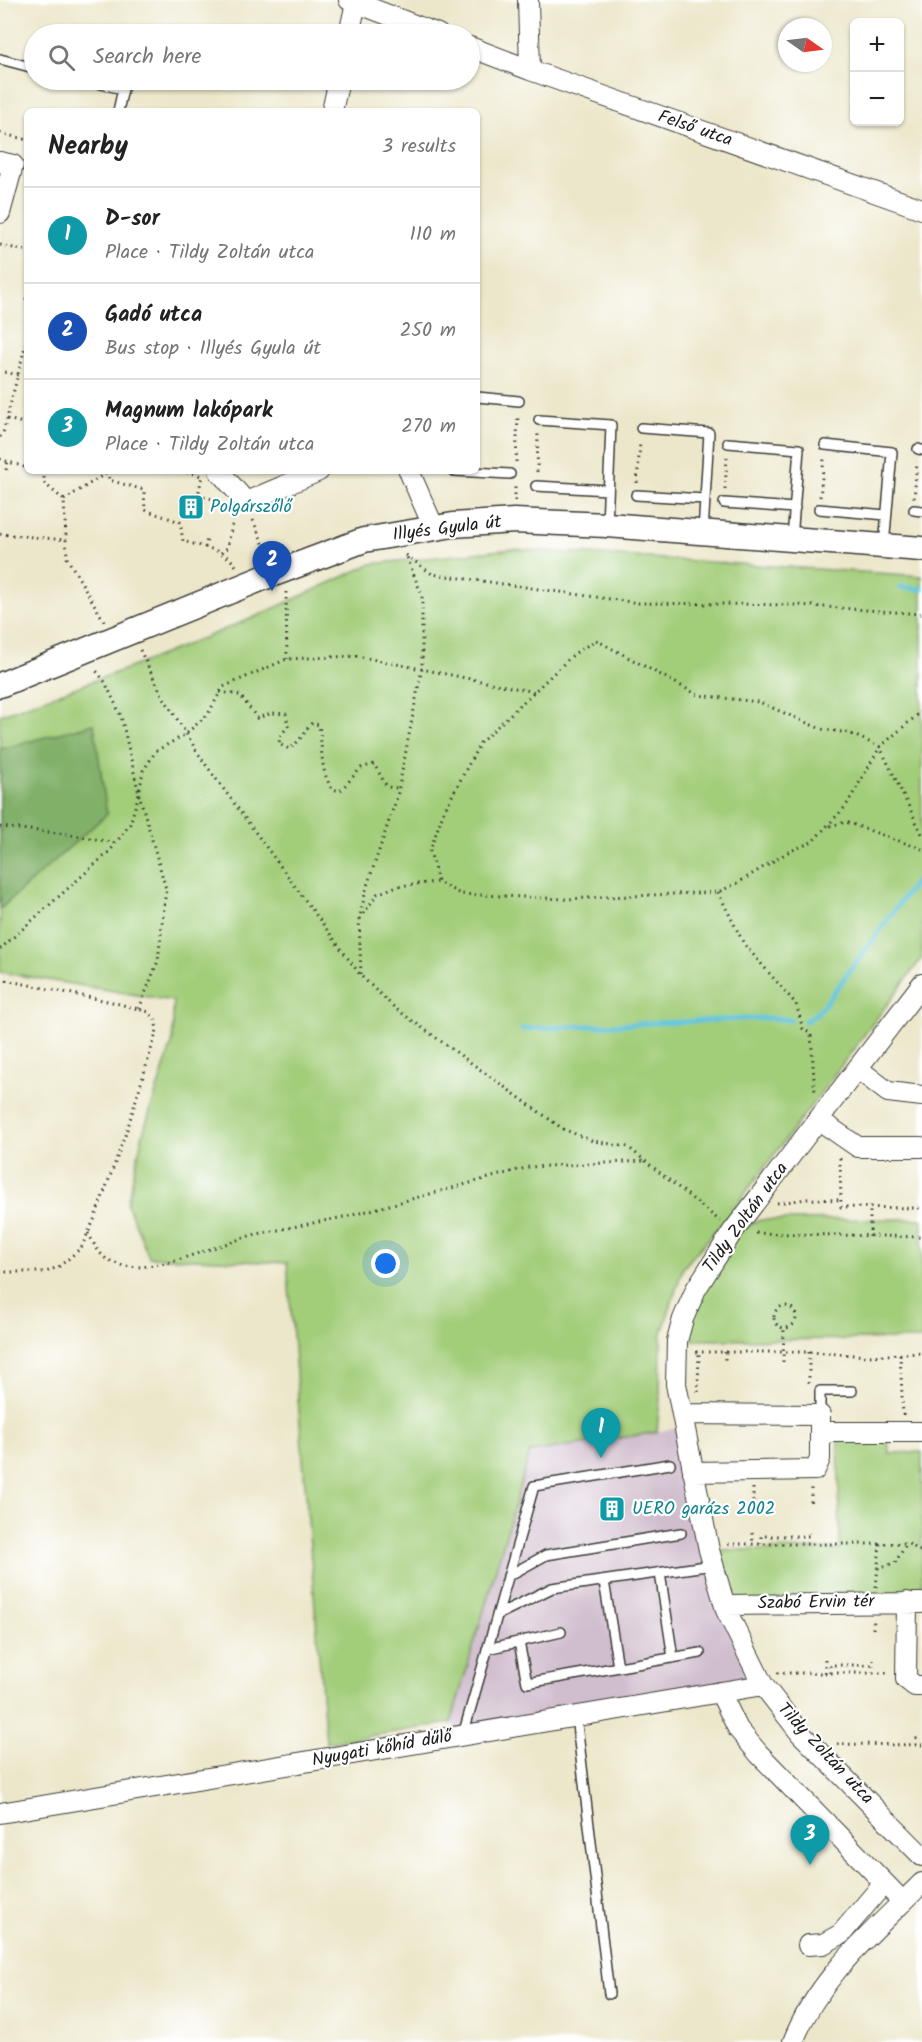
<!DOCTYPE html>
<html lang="en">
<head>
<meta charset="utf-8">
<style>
	:root { --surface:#fff; --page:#f6f6f6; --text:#222; --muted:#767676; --line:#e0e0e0; --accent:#b5179e }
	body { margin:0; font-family:Kalam,sans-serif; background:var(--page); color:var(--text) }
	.controls { position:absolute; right:18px; top:18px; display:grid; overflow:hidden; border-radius:9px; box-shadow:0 2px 4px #0004 }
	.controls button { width:54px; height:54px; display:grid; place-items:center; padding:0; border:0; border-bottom:2px solid var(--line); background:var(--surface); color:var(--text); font:30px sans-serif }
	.compass { position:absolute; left:778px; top:18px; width:54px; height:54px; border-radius:50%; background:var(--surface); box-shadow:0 2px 4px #0004; rotate:104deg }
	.you { position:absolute; left:386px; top:1264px; width:21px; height:21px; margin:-15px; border:4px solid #fff; border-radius:50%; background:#1a73e8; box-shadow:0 0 0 9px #1a73e833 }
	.badge { display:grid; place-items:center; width:39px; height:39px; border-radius:50%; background:var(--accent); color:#fff; font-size:20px; font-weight:700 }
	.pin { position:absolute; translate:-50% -50px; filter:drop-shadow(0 2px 3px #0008) }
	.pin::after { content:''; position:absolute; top:32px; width:21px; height:18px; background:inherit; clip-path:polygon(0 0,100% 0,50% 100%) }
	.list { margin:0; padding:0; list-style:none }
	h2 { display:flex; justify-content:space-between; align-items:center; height:78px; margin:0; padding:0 24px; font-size:26px }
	h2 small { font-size:20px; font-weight:400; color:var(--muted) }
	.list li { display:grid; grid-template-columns:39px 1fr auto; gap:18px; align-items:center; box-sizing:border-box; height:96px; padding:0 24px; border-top:2px solid var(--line) }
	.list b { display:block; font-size:22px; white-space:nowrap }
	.list p { margin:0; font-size:20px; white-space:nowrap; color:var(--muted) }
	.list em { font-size:20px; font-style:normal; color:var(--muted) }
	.icon { flex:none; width:33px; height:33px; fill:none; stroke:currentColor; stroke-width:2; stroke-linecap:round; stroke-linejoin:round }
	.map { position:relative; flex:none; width:922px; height:2042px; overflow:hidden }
	.search { position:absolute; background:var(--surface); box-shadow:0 2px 4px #0004; left:24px; top:24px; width:456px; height:66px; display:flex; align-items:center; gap:15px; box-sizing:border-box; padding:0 21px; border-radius:33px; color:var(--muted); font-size:22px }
	.panel { position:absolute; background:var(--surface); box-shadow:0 2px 4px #0004; left:24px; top:108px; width:456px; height:366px; border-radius:9px }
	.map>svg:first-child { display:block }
</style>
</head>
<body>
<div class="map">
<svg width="922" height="2042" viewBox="0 0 922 2042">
	<rect width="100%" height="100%" fill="#fff"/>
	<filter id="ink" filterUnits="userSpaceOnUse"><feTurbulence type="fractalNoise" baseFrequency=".0167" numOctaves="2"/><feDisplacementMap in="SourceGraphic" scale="12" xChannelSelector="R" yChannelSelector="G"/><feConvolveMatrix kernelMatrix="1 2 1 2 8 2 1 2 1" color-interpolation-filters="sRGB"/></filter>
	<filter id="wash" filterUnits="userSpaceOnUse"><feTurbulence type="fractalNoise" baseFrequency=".008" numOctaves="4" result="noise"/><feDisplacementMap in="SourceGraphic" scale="24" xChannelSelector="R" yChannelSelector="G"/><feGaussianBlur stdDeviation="1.35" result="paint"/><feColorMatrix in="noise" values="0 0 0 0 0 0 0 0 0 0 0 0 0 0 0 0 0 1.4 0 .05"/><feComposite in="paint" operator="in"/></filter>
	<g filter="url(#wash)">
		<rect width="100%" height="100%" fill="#ece7ca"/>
		<path fill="#d0bdcd" d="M684,1427L709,1550L763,1685L463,1735L451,1723L530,1452Z"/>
		<path fill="#a2cd79" stroke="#5f744a" stroke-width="1.5" d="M512,549L922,576V958L728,1216L683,1268L661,1336L660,1398L657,1432L530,1452L451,1723L326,1743L287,1263L149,1257L127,1204L143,1133L173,1040V1001L0,972V715L137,665L255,617L371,564Z
			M922,1219V1339L685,1340V1319L737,1235L757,1220Z
			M838,1431L888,1432L889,1453L922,1452V1603L725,1605L709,1550L840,1549Z"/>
		<path fill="#81b069" stroke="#4e6642" stroke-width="1.5" d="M94,724L107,814L0,909V749Z"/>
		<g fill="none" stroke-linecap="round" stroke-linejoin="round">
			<path stroke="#5fc4dc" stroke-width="5" d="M900,587L922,589
				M805,1021L815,1015L828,1000L922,873
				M522,1029L765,1018L791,1020"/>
		</g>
	</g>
	<g filter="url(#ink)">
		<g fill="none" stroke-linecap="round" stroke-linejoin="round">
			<defs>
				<path id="service" d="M0,59L34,68
					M83,80L123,89L118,111
					M477,397L519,401
					M539,420L611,425L607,525
					M641,428L709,433L703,532
					M728,443L799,449L792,539
					M825,445L892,452L884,546
					M918,449L922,450
					M454,471L510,474
					M536,486L608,490
					M636,495L705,499
					M724,503L795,508
					M819,509L886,515
					M914,510L922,511
					M820,1415V1391H852
					M660,1573L673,1658
					M508,1576L546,1555L681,1533
					M604,1581L618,1667
					M497,1615L552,1588L713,1565
					M519,1642L527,1683L700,1653
					M487,1649L561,1632
					M576,1716L609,1994
					M463,1735L534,1486L670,1464"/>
				<path id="minor" d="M349,0L438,34
					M528,0L530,70
					M349,34L356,3
					M470,47L530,70L922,209
					M332,111L339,80
					M0,162L13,165L0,213
					M219,471L246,502L319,471
					M409,471L434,528
					M922,984L733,1231L696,1289L683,1319L677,1341L676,1384L709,1550L726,1610L763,1685L801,1734L922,1856
					M858,1069L888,1092L922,1096
					M819,1120L858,1147H922
					M682,1414L820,1415V1432H922
					M693,1472L815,1470L820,1459V1432
					M907,1602L906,1679L915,1686H922
					M725,1605L922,1603
					M720,1692L738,1729L759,1754L903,1902
					M0,1813L763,1685
					M808,1945L823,1944L841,1934L884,1883
					M793,2042C818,1977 874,1931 922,1883"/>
				<path id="tertiary" d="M0,685L268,576L364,540L453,525L514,521L607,525L922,549"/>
			</defs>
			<use href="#service" stroke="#3b3a36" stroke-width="12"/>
			<use href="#minor" stroke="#3b3a36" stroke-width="22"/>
			<use href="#tertiary" stroke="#3b3a36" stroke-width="27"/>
			<path stroke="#3b3a36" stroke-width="3" stroke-dasharray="1.5 4.5" stroke-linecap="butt" d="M0,133L27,140
				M0,245L27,251
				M25,298L27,299
				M5,372L18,375
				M7,419L27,424
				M0,437L3,433L27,339
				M0,459L27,468
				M516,462L518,415
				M6,470L8,461
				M44,471V483L64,500L67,558L104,621
				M108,471L109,480L144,490L145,510L180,522L183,541C201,547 227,549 237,568
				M181,471L202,476L198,496L218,500
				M537,472L538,434
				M637,483L640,442
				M725,489L727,457
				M820,497L824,459
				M914,498L917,463
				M64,500L108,472
				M515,501V487
				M253,520L268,555
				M0,534L66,540
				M205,548L207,539
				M221,553L227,548L234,516
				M406,555L432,574L638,603L798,605L922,614
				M286,592L287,659
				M140,650L161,693L203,761L361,976L396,1009L563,1129L593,1141L628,1147L720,1221
				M220,692L240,695L257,718L273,713L286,714L288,726L280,737L279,744L289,749C299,743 304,732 312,723L319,725C323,748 319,768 332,789L340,791L361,768L374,764L387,787L399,788
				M922,711L880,747L846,806L812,842L788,852L736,884L718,892L565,899L460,894L438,882L430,851L443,813L480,743L574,654L596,640L698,695L759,702L821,729L849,733L880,747L922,834
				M830,826L846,822L922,849
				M0,827L68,834L116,843
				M718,892L744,944L796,1004L803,1029L811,1034L815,1094
				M360,919L377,894L397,886L437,882
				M0,949L110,851L130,824L139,794L121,716L105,682L94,668
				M361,974L359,920L367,886L397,797L422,668V596L407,557
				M0,979L112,1002L149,1012L155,1019L157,1030L126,1133L94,1220L81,1248L60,1266L46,1272H0
				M139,1009L158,961L166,889L139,794L143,771L156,751L186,734L208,714L223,687L287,659L357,656L535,692
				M840,1158L841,1207L922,1208
				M777,1203L807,1199L841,1200
				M88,1233L98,1251L106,1259L123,1266L141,1267L172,1262L252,1235L349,1216L529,1167L644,1161
				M756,1233L922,1237
				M870,1237V1201
				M774 1317a11 11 0 1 1 22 0a11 11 0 1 1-22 0Z
				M696,1352H809L869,1356L922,1353
				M725,1352V1361
				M809,1352V1383
				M900,1354L903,1415
				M783,1362L784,1328
				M698,1392L699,1352
				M753,1488V1501
				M811,1502V1488
				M752,1533L753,1543
				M728,1544H880
				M761,1544V1536H810L809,1533
				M878,1568L895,1563L907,1543
				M876,1587L880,1544L907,1543L922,1552
				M873,1629L874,1620
				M825,1659V1673
				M777,1673H887
				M830,1673V1665H873
				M873,1673V1660
				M837,1744L922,1745
				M916,1745V1735"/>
			<use href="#service" stroke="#fff" stroke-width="9"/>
			<use href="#minor" stroke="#fff" stroke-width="20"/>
			<use href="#tertiary" stroke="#fff" stroke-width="24"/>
		</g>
	</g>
	<defs>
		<symbol id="building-square" viewBox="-11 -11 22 22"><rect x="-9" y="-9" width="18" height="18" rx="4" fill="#0f9aa8" stroke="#fff"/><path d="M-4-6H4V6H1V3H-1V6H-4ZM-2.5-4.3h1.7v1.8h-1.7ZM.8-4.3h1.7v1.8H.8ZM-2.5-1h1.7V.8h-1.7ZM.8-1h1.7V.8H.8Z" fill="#fff"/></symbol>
	</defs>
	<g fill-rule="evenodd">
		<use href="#building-square" x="176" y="492" width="30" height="30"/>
		<use href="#building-square" x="597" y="1494" width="30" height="30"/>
	</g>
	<g text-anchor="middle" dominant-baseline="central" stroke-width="4.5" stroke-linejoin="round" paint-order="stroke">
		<g font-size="18" fill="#1c1c1c" stroke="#fff">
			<text transform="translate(695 129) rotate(19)">Felső utca</text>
			<text transform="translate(447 529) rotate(-7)">Illyés Gyula út</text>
			<text transform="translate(746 1218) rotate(-54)">Tildy Zoltán utca</text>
			<text transform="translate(816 1603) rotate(-1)">Szabó Ervin tér</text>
			<text transform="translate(382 1749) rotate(-10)">Nyugati kőhíd dűlő</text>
			<text transform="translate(825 1754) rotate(47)">Tildy Zoltán utca</text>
		</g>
		<g font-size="18" fill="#0d838f" stroke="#fff" text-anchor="start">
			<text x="210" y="507">Polgárszőlő</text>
			<text x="632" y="1509">UERO garázs 2002</text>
		</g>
	</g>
</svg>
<div class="controls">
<button>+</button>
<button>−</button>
</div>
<svg class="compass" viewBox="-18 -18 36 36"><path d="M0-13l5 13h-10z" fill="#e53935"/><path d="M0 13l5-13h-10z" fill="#767676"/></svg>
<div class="you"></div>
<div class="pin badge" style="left:601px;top:1458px;background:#0f9aa8">1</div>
<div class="pin badge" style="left:272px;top:591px;background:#1a4fb4">2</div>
<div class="pin badge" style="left:810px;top:1865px;background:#0f9aa8">3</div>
<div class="search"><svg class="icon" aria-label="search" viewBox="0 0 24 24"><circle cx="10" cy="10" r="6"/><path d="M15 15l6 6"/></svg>Search here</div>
<section class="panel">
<h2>Nearby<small>3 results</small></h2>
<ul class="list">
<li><span class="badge" style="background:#0f9aa8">1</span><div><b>D-sor</b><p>Place · Tildy Zoltán utca</p></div><em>110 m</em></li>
<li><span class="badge" style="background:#1a4fb4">2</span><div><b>Gadó utca</b><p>Bus stop · Illyés Gyula út</p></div><em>250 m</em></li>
<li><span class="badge" style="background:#0f9aa8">3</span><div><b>Magnum lakópark</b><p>Place · Tildy Zoltán utca</p></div><em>270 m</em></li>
</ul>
</section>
</div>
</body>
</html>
